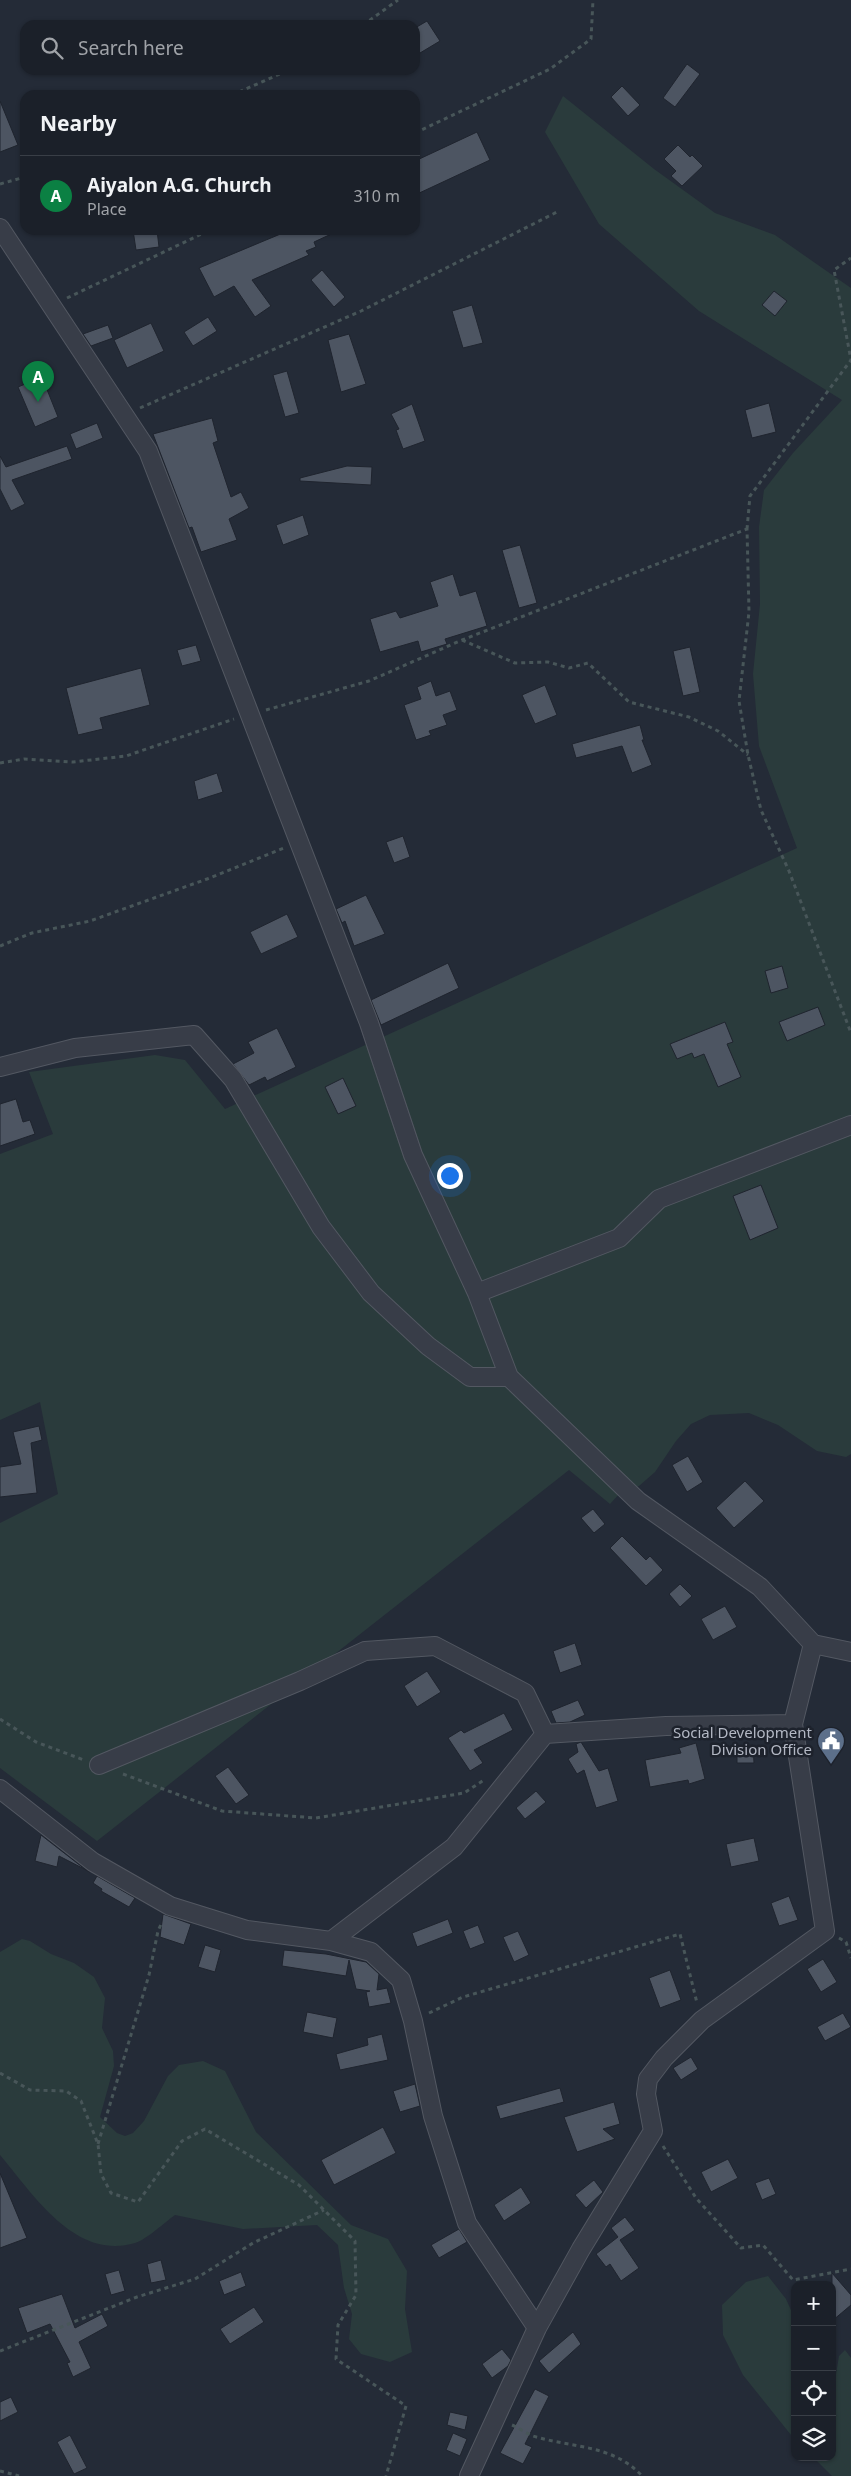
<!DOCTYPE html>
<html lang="en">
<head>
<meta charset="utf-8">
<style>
	:root { --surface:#1b2029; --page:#282d35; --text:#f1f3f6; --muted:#a0a3a8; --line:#393e46; --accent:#0b8043 }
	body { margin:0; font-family:"Noto Sans",sans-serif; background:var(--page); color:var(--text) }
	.controls { position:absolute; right:15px; bottom:15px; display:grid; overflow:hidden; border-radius:10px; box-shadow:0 1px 4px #0004 }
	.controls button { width:45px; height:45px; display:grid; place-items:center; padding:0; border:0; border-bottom:1px solid var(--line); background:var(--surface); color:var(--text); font:25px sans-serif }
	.you { position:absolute; left:449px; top:1175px; width:18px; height:18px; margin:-12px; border:4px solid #fff; border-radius:50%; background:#1a73e8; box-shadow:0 0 0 8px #1a73e833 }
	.badge { display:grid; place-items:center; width:32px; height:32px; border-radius:50%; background:var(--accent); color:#fff; font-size:16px; font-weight:700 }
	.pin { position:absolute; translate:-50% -41px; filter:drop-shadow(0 1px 2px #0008) }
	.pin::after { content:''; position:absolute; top:26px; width:18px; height:15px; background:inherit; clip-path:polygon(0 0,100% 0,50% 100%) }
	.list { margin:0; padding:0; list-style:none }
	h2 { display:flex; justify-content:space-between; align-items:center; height:65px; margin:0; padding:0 20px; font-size:21px }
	h2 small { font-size:16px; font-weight:400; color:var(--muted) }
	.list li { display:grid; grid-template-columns:32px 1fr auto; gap:15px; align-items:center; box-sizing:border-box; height:80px; padding:0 20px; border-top:1px solid var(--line) }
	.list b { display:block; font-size:19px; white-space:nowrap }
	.list p { margin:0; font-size:16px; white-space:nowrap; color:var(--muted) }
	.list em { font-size:16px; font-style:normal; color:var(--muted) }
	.icon { flex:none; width:28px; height:28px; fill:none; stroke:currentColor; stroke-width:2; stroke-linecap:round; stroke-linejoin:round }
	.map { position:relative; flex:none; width:851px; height:2476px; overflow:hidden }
	.search { position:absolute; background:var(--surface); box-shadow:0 1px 4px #0004; left:20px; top:20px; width:400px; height:55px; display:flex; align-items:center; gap:12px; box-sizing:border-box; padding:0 18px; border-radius:15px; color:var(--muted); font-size:19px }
	.panel { position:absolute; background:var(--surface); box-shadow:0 1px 4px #0004; left:20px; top:90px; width:400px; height:145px; border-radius:15px }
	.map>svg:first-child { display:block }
</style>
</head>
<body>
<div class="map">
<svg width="851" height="2476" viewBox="0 0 851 2476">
	<rect width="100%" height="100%" fill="#242b37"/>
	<path fill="#2a3b3c" d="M563,96L654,169L715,213L775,235L851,288V1454L846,1457L817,1451L778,1425L749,1413L710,1415L691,1424L676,1441L655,1472L639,1486L621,1492L610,1504L569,1470L97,1841L0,1768V1523L58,1494L40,1402L0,1420V1154L53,1134L29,1072L155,1055L185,1060L225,1109L797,848L759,746L753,674L760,604L759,527L764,490L793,453L842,400L699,311L599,224L545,132Z
		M22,1939L30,1941L51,1954L74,1963L94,1977L105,1998L102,2028L113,2051L114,2066L100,2117L117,2133L125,2136L133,2133L144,2121L168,2076L179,2065L203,2061L225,2071L256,2132L351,2225L388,2239L407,2271L405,2309L412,2352L390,2362L361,2354L349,2339L352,2314L344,2288L338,2245L317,2225L243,2229L175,2215C165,2222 146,2240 135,2243C75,2261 33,2194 0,2155V1952Z
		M768,2276L786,2299L795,2319V2440L743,2375L723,2335L722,2305L746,2282Z
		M845,2350L851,2358V2476H832L813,2457H832V2373L836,2374L839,2356Z"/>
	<path fill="#4d5562" stroke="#1f242e" d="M427,21L440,41L415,56V28Z
		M687,64L700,74L675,107L663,98Z
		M622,86L640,105L628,116L611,97Z
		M0,101L18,145L0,152Z
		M477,132L490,160L415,195V161Z
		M678,145L690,157L692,155L703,166L682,186L671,176L676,171L664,159Z
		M133,230H157L159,247L136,250Z
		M290,230H340L314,242L316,247L306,251L309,255L252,280L271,306L255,317L234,286L214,297L199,268Z
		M322,270L345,297L334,307L311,280Z
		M774,291L787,301L775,316L762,305Z
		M472,305L483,343L463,348L452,311Z
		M208,317L217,331L193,346L184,332Z
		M151,323L164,351L127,368L114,340Z
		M108,325L113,338L91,346L83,334Z
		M349,334L366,384L341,392L328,340Z
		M287,371L299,413L285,417L273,375Z
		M42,377L58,417L35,427L18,387Z
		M769,403L776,432L752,438L745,410Z
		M412,404L425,441L403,449L396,430L399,429L391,414Z
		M212,418L218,441L213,443L231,497L241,492L249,508L229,519L237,540L201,552L192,527L189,528L153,434Z
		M97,423L103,438L76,449L70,434Z
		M67,446L72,459L12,480L25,504L11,511L0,489V456L6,467Z
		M347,466L372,467L371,485L300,481V478Z
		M303,515L309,535L283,545L276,525Z
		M520,545L537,603L519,608L502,550Z
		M453,574L460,596L476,591L487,626L445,639L447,644L421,652L418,641L380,652L370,619L396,611L400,618L438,606L430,582Z
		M196,645L201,661L182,666L177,650Z
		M690,647L700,692L683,696L673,651Z
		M141,668L150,705L100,718L103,729L78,735L66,688Z
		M431,681L436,696L450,691L457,710L443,715L447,725L429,731L431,735L416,740L404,705L421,699L417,687Z
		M545,685L557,715L535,724L522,695Z
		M640,725L644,740H642L652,765L632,773L622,746L576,758L572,744Z
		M217,773L223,792L198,800L194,781Z
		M403,836L410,857L394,863L386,842Z
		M366,895L385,934L354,946L345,921L342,923L336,909Z
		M287,914L298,937L261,954L250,932Z
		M448,963L459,988L381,1025L371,1000Z
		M782,966L788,988L771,993L765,971Z
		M818,1007L825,1025L787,1041L779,1022Z
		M725,1022L733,1042L727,1044L741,1077L718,1087L704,1054L694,1058L692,1053L677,1059L670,1044Z
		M277,1028L296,1067L267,1081L265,1077L249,1085L233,1064L254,1053L248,1042Z
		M343,1078L356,1106L338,1114L325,1087Z
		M16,1099L23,1122L30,1120L35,1134L0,1146V1104Z
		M761,1185L778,1228L750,1240L733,1196Z
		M39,1426L42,1440L31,1443L37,1493L0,1497V1467L21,1464L13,1432Z
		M688,1456L703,1482L687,1492L672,1465Z
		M745,1481L764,1501L734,1528L716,1508Z
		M593,1509L605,1524L594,1533L581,1518Z
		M622,1536L646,1560L650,1556L663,1570L646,1586L610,1548Z
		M680,1584L692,1596L680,1607L669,1594Z
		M725,1606L737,1627L713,1640L701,1619Z
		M575,1643L582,1665L560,1673L553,1651Z
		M427,1671L441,1692L417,1707L404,1686Z
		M578,1700L585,1715L570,1722L556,1723L551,1711Z
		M504,1713L513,1730L474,1750L483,1763L470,1771L448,1738L461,1730L464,1733Z
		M581,1742L599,1771L608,1768L618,1801L596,1808L584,1770L577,1774L568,1759L578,1752L576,1744Z
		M696,1743L705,1779L689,1784L688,1780L650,1787L645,1760L681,1753L679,1748Z
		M753,1745L754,1763H737V1746Z
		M228,1767L249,1795L236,1804L215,1776Z
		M536,1791L546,1802L525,1819L516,1808Z
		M41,1835L86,1870L90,1872L59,1856L57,1867L35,1861Z
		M754,1838L759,1861L731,1867L726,1844Z
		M97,1876L135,1898L129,1907L101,1891L102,1889L93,1883Z
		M789,1896L798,1920L779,1926L771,1903Z
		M163,1914L191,1924L184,1945L160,1937Z
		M448,1919L453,1933L417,1947L412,1933Z
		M478,1925L485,1943L470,1949L463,1931Z
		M518,1931L529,1955L514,1962L503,1937Z
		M205,1945L221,1950L215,1972L198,1967Z
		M284,1950L326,1954L366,1962L379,1974L377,1990L387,1988L391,2003L369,2007L366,1992L370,1991L356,1989L349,1960L346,1976L282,1966Z
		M823,1959L837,1982L821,1992L807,1969Z
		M670,1970L681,2000L660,2008L649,1978Z
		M307,2012L337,2018L333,2038L303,2032Z
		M843,2013L851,2027L825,2041L817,2027Z
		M382,2034L388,2060L340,2070L336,2054L368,2045L367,2038Z
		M691,2057L698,2069L681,2080L673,2068Z
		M415,2084L420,2106L400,2112L393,2091Z
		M560,2088L564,2102L500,2119L496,2106Z
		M614,2102L620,2124L603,2129L615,2139L577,2152L564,2117Z
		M383,2127L396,2153L334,2185L321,2160Z
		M728,2159L738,2178L711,2192L701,2172Z
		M0,2173L27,2238L0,2248Z
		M769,2178L776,2194L762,2200L755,2183Z
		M594,2180L603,2192L586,2208L575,2195Z
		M521,2187L531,2203L504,2221L494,2205Z
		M625,2217L635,2230L620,2240L639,2268L621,2281L610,2264L606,2267L596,2254L618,2237L611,2228Z
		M459,2229L467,2242L439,2258L431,2245Z
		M161,2260L166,2280L151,2283L147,2264Z
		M119,2270L125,2291L111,2295L105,2274Z
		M241,2272L246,2286L224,2295L219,2281Z
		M832,2273L851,2295V2305L832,2321Z
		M62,2294L75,2328L102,2314L108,2326L79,2342L91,2368L73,2377L67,2363L70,2362L50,2324L27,2333L18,2308Z
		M254,2307L264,2322L230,2344L220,2329Z
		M573,2332L581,2344L549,2373L539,2361Z
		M502,2349L511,2360L508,2366L492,2378L482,2364Z
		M535,2389L549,2396L525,2444L532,2447L523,2464L500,2453Z
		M11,2397L18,2412L0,2421V2402Z
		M450,2412L468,2416L465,2430L447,2425Z
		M453,2433L467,2439L460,2456L446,2450Z
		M70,2435L87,2468L74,2474L57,2442Z"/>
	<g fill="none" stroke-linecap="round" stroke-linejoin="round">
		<defs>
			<path id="minor" d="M0,228L148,451L369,1023L413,1155L477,1293L509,1377L638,1501L760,1587L813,1644L851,1652
				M0,1067L75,1048L194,1035L233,1079L321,1227L371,1293L428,1346L470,1377H509
				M477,1293L619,1238L659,1199L851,1125
				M99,1765L300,1681L365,1651L435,1646L525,1693L545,1734
				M0,1789L93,1862L170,1906L247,1930L331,1941L371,1952L401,1980L413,2021L433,2116L467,2223L537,2328
				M331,1941L454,1847L545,1734L666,1726L793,1724
				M469,2476L537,2328L581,2249L653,2131L646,2094L648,2079L664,2058L702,2020L825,1931L793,1724L813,1644"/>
		</defs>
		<use href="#minor" stroke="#535862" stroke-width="20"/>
		<path stroke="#485659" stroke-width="3" stroke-dasharray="4 4" stroke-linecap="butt" d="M363,25L398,0
			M232,95L289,70
			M415,133L550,69L591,39L593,0
			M0,184L25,177
			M67,298L210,230
			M140,408L361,311L557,212
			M747,529L750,496L851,360L834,270L851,258
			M462,640L515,663L548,662L569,668L588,663L629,702L689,717L718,731L748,755
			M266,710L369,681L462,640L747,529L749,612L739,701L748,755L761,810L789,871L851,1033
			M0,763L24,759L73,762L126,756L234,719
			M0,946L32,933L90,921L207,879L284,848
			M0,1719L36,1742L84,1760
			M123,1774L222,1811L316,1818L464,1793L484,1780
			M839,1938L846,1942L851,1958
			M429,2013L463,1997L680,1934L697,2003
			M0,2073L30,2090L66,2091L81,2101L98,2144L101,2174L111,2193L138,2202L182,2141L205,2129L299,2185L355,2241L356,2295L338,2325L336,2359L406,2406L386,2476
			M98,2144L149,1975L158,1931L162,1922
			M663,2146L696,2198L741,2248L763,2245L793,2280L851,2269
			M0,2351L137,2297L195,2279L253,2243L324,2210
			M512,2425C519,2428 526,2433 533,2436C571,2448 613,2444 642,2476
			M0,2471L19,2476"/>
		<use href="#minor" stroke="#383d48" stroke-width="18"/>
	</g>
	<defs>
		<symbol id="civic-pin" viewBox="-11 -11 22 30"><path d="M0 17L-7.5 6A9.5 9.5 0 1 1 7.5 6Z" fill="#5c6f8a" stroke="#1d222c"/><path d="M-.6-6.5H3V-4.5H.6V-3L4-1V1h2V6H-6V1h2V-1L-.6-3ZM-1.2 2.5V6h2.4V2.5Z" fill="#fff"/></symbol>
	</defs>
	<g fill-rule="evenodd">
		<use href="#civic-pin" x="815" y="1725" width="32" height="43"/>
	</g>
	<g text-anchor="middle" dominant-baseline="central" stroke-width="5" stroke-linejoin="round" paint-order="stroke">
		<g font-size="15" fill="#b3b8c4" stroke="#1d222c" text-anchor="end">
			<text x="812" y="1732">Social Development<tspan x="812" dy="17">Division Office</tspan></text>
		</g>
	</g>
</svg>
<div class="controls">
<button>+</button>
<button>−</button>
<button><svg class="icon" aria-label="locate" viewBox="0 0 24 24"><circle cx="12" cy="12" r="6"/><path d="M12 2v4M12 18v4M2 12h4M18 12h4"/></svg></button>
<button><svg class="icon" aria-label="layers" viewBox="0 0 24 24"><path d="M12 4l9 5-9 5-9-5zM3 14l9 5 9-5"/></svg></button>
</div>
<div class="you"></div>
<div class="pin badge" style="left:38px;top:402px">A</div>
<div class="search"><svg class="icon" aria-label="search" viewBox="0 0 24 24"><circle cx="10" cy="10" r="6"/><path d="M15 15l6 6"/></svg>Search here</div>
<section class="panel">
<h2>Nearby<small></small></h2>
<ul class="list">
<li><span class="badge">A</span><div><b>Aiyalon A.G. Church</b><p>Place</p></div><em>310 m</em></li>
</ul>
</section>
</div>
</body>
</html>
